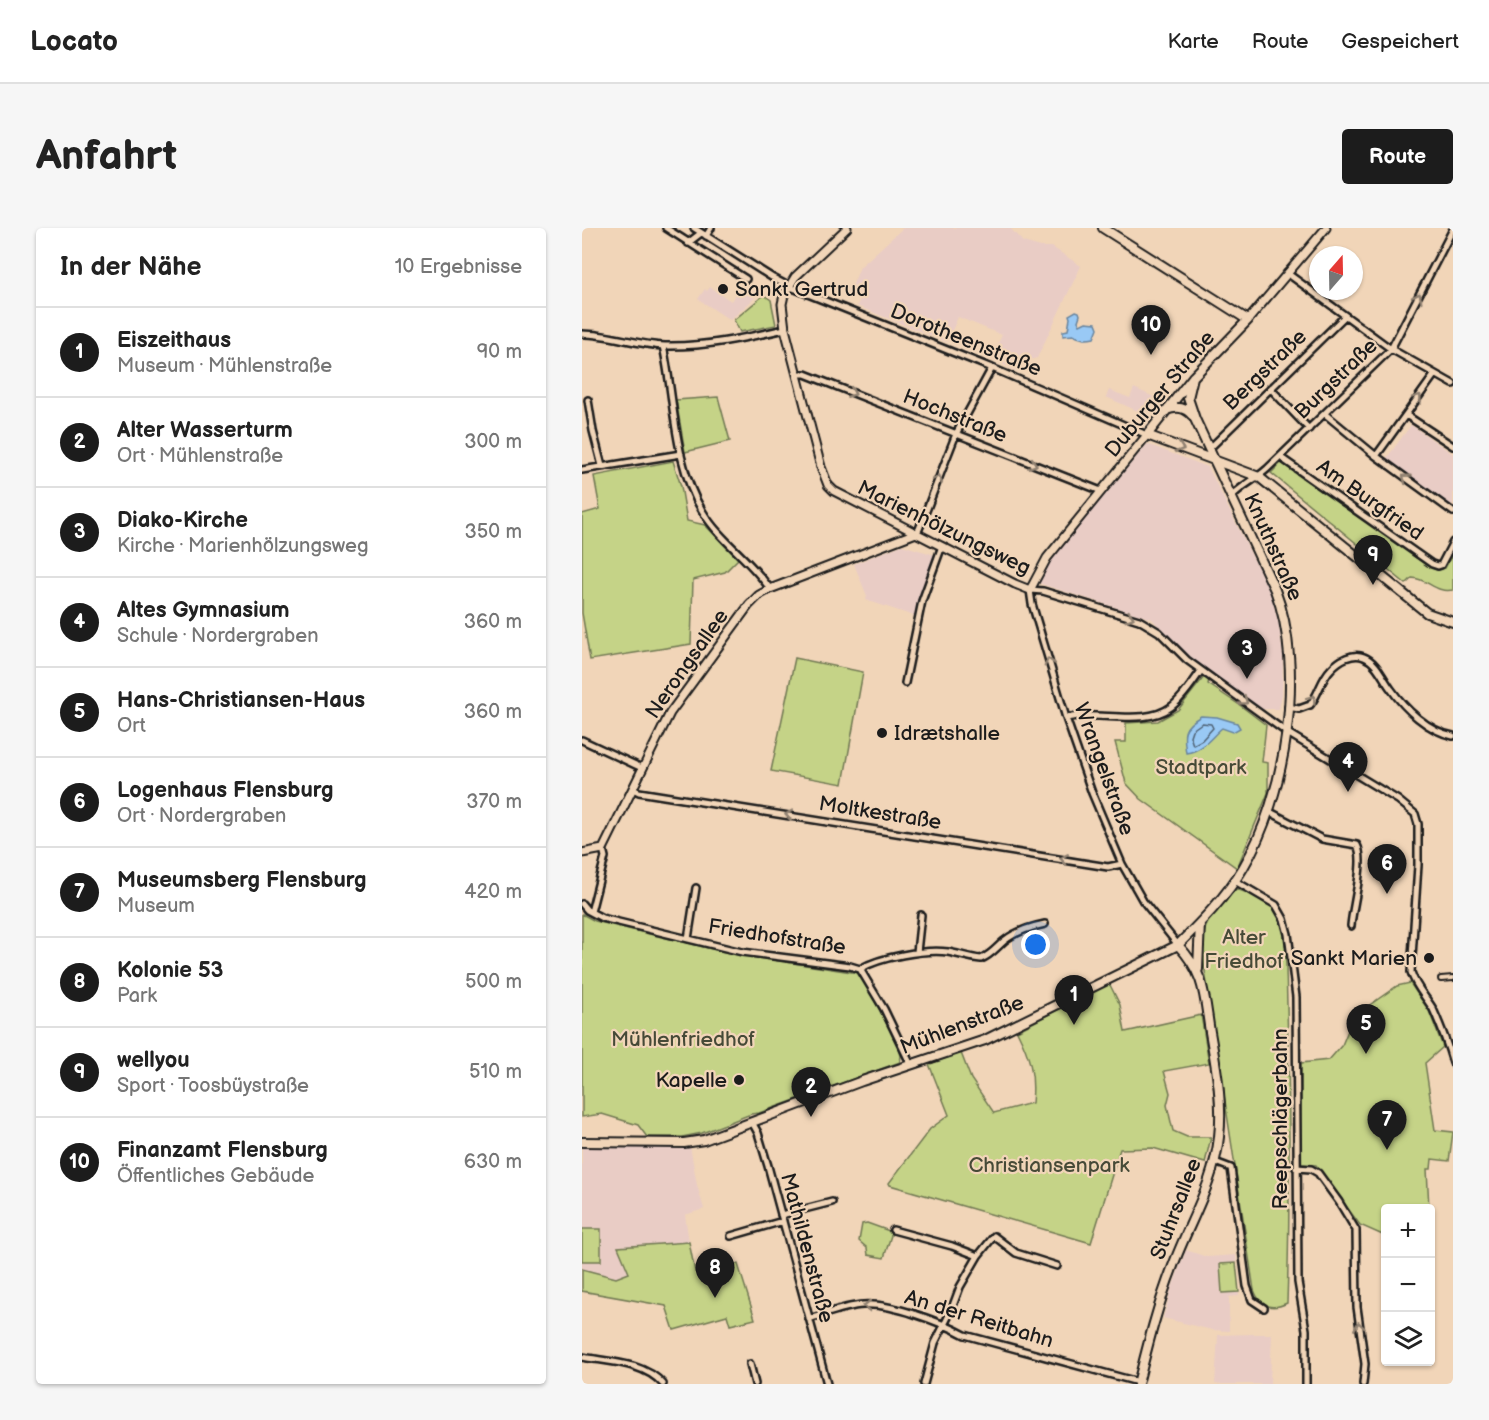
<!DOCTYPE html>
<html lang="de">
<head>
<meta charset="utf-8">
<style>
	:root { --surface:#fff; --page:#f6f6f6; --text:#222; --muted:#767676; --line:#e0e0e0; --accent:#1c1c1c }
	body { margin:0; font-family:"Balsamiq Sans",sans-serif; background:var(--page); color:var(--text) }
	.controls { position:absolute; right:18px; bottom:18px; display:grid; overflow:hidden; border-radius:6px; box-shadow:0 2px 4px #0004 }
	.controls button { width:54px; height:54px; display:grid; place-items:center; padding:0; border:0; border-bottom:2px solid var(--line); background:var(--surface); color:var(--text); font:30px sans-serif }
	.compass { position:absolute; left:727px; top:18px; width:54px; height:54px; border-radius:50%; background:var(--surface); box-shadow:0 2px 4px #0004; rotate:20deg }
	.you { position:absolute; left:454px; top:717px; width:21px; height:21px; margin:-15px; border:4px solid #fff; border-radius:50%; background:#1a73e8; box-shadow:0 0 0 9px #1a73e833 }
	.badge { display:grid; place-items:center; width:39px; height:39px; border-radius:50%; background:var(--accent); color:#fff; font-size:20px; font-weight:700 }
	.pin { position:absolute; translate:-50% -50px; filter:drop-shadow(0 2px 3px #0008) }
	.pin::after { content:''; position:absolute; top:32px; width:21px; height:18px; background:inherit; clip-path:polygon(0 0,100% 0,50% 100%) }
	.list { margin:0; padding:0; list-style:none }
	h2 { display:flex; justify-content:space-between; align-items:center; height:78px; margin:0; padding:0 24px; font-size:26px }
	h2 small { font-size:20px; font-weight:400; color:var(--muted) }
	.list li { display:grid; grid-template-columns:39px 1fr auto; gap:18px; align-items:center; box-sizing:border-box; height:90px; padding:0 24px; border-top:2px solid var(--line) }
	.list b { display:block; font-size:22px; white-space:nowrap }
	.list p { margin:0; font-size:20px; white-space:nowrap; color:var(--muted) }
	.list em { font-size:20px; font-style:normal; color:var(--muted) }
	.icon { flex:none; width:33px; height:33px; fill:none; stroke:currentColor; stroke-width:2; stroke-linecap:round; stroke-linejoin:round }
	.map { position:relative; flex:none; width:871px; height:1156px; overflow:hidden; border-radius:6px }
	header { display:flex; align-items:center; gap:36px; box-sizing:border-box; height:84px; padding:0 30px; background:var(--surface); border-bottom:2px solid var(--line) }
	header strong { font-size:28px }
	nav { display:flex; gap:33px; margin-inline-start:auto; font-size:21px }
	.intro { display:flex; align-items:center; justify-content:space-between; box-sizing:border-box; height:144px; padding:0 36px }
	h1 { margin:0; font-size:42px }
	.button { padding:15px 27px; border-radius:6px; background:var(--accent); color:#fff; font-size:21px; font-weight:700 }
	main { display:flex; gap:36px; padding:0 36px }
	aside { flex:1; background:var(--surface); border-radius:6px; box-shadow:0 2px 4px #0004 }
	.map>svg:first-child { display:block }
</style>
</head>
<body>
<header>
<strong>Locato</strong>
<nav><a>Karte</a><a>Route</a><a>Gespeichert</a></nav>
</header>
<div class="intro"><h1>Anfahrt</h1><a class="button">Route</a></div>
<main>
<aside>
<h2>In der Nähe<small>10 Ergebnisse</small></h2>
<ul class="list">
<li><span class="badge">1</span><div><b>Eiszeithaus</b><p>Museum · Mühlenstraße</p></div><em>90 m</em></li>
<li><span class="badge">2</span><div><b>Alter Wasserturm</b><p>Ort · Mühlenstraße</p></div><em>300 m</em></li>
<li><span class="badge">3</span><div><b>Diako-Kirche</b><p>Kirche · Marienhölzungsweg</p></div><em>350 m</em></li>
<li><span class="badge">4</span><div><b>Altes Gymnasium</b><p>Schule · Nordergraben</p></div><em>360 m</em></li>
<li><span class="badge">5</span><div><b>Hans-Christiansen-Haus</b><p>Ort</p></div><em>360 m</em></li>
<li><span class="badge">6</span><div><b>Logenhaus Flensburg</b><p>Ort · Nordergraben</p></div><em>370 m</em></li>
<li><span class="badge">7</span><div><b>Museumsberg Flensburg</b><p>Museum</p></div><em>420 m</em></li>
<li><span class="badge">8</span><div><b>Kolonie 53</b><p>Park</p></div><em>500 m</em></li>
<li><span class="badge">9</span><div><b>wellyou</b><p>Sport · Toosbüystraße</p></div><em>510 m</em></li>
<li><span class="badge">10</span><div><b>Finanzamt Flensburg</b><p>Öffentliches Gebäude</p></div><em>630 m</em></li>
</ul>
</aside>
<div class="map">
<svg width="871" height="1156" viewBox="0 0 871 1156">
	<rect width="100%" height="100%" fill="#f1d5b8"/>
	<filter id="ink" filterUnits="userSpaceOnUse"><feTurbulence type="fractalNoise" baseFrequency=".0167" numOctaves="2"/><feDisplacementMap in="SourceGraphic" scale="12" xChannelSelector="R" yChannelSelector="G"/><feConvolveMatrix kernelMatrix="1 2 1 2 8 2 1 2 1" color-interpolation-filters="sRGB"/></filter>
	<g filter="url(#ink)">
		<path fill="#e9ccc5" d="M321,0H428L441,14L459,19H470L499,38L455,130L437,135L434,143L409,130L420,107L376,89L365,114L275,78L280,66L269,61L278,39Z
			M160,56L173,64L174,69L148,92L116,71L123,61L125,63L128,59L149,73Z
			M552,160L572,169L558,184L524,169L527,162L548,170Z
			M829,197L871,226V277L863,274L804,231Z
			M565,216L626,239L689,366L697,397L701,428L700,466L697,481H677L593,417L570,391L456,355L461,341Z
			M320,317L353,327L332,388L284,372L285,368L272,336Z
			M0,918H108L115,957L122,981L103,987L107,1014L36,1019L48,1045L34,1050L0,1041Z
			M604,1022L625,1029L654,1027L657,1068L647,1069V1103L630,1102L581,1090L589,1062Z
			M673,1106H690L688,1156H633L636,1107Z"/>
		<path fill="#c5d387" stroke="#707852" stroke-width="1.5" d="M182,67L189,72L194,97L158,104L152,92Z
			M136,169L148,213L103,224L94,172Z
			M91,233L99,258L105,293L123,297L156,331L143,344L111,352L109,416L8,432L0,385V286L18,281L12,248Z
			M699,235L847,339L855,342L863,340L871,325V362C852,365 847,351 830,350L824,356L689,245Z
			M213,430L281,444L261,556L189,543Z
			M622,449L627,452L626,456L659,478L684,497L680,534L686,535V565L655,640L559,571L544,555L533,514H544V495L576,493L596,482Z
			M654,661C686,672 694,672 703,706C707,829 709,952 705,1075C689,1083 678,1078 672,1062L620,723C620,691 634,683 654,661Z
			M0,686L13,693L151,726L276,745L280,749L317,819L319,828L318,834L177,885L169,886L120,905L100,909H65L56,897L20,886L0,889Z
			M527,755L538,777L543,804L619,787L627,835L582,843L588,865L585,877L591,903L605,909H629L623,935L571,920L538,921L509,1015L308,957L307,955L348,901L367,887L347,836L379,825L389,851L412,885L450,875C453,846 448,829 435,803Z
			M828,755L847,783L861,819L843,835L853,902L871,904L867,933L850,931L849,941H845L847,980H804L803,1008L778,997L734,937L718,936L719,835L747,832L760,817L770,793L779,783L815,758Z
			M285,995L310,1004L302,1030L286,1027L285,1020L277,1013L280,996Z
			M0,1001H19V1033H0Z
			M107,1014L113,1044L156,1036L173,1091L148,1097L145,1087L92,1102L84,1078L0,1063V1041L34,1050L47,1045L36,1019Z
			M654,1035L657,1064L640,1065L638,1036Z"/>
		<path fill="#99c9f5" stroke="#67849e" stroke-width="1.5" d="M494,83L497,84L498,87L496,93L498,97L504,94L514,95L516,100L512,110C503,112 499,111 491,107L481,108V103L486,102L488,90L487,87Z
			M619,488L635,489L655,495L658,500L651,504L640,500C628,510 621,523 604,525C601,505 600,499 619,488Z"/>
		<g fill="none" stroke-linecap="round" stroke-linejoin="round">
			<path stroke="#4e6173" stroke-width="1.5" d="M620,495L629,496L631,500L620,512L611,517L608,508L610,502Z"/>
			<defs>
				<path id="pedestrian" d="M859,751L871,750"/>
				<path id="minor" d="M84,0L164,51
					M112,0L191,50L206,58L410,140L565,207
					M124,8L129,0
					M106,15L119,5
					M705,45L809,121L871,156
					M0,106C28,106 55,117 83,118C123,119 163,110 203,101
					M81,118C93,172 91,235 121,284C139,314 169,332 188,361
					M215,146H223L519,263
					M688,160L727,201
					M6,172L11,203L20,238
					M743,186L794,228L871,284
					M824,187L871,218
					M627,221L763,88
					M794,228L853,146
					M698,229L850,336L856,338L859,337L871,314
					M0,242L99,226
					M649,269C660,257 673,252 685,241L809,121L871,1
					M334,305L337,301L374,206L410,140
					M323,455L340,373L360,318
					M706,479L717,481L728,477C737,466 739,451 749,441C757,432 771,424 782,429C795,434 801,451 809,461C823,481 846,503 871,508
					M484,490C514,482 563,499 589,479C601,470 610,455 619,443
					M0,512L60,540
					M51,561L57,564L526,639L540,636
					M688,584L740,611L775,617C784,633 770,679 769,698
					M653,653L694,677L702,691L706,706L714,769L716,1054L724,1102V1156
					M0,676L5,682L20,690L160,724L268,738L278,741L302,781L329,837
					M9,684L23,629L21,621
					M106,711L114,660
					M596,717L561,673L540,636L510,565L484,490L450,376L448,362L461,363L557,392L577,404L605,432L704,504L816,572L833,586L836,596V637L829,744C833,758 844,769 851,781C859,799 866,817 871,835
					M335,724L339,687
					M278,741C298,729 343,721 366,724C377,726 388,730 399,731C409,727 414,720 422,713C434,703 448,699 463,696
					M170,894L176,905L186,938L245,1156
					M633,934L649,940L665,1058L670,1072L682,1080
					M714,940L729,941L736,945L757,974L774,1002L775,1079L783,1136L781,1156
					M199,987L250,974
					M311,1002L370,1018L396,1028
					M149,1008L201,993
					M227,1091C244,1086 263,1078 281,1077C309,1075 359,1094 383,1107L556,1154
					M0,1129C27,1134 62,1134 81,1156
					M168,1136L173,1156
					M342,1156L353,1115L369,1083L378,1059L396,1028L412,1008L434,1025L475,1038"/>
				<path id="tertiary" d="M265,0L213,49L202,67L200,76L203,101L239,239L246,257L252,263L433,356L448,362L465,330L565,207
					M666,92L744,0
					M0,625L21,621L88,485L167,377L177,367L188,361L334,305"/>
				<path id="secondary" d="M521,0L666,92L611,149L565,207L677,249L845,385L871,394
					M584,182C595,178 603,179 610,187
					M616,741L618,695
					M0,914L102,915L122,912L280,853L403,812L596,717C619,694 644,669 661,640C704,568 724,441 693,362L613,191L606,170L611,149
					M556,1156C566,1116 576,1076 591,1038C607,994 632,956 637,909C641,874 634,839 628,804C622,766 623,746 596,717"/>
			</defs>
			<use href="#pedestrian" stroke="#1c1c1c" stroke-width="8"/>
			<use href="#minor" stroke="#1c1c1c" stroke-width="10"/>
			<use href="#tertiary" stroke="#1c1c1c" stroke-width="11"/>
			<use href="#secondary" stroke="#1c1c1c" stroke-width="12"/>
			<use href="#pedestrian" stroke="#f1d5b8" stroke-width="4"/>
			<use href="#minor" stroke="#f1d5b8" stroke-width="5"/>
			<use href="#tertiary" stroke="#f1d5b8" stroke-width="7"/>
			<use href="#secondary" stroke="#f1d5b8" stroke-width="8"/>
		</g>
		<defs><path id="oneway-chevron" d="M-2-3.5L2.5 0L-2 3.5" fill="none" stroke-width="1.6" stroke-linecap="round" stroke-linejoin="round" transform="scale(1.5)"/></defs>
		<g stroke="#918272">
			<use href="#oneway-chevron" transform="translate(836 69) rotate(-63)"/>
			<use href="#oneway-chevron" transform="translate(270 165) rotate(22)"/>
			<use href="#oneway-chevron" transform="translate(836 170) rotate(-54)"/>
			<use href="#oneway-chevron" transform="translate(598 220) rotate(19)"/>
			<use href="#oneway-chevron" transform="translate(451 236) rotate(21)"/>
			<use href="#oneway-chevron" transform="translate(824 250) rotate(-143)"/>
			<use href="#oneway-chevron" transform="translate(356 251) rotate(-69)"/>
			<use href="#oneway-chevron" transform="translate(548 389) rotate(17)"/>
			<use href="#oneway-chevron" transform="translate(467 434) rotate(-106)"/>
			<use href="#oneway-chevron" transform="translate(730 471) rotate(-53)"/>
			<use href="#oneway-chevron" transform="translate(662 473) rotate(36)"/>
			<use href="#oneway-chevron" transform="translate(207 587) rotate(-171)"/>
			<use href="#oneway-chevron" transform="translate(482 631) rotate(-171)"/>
			<use href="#oneway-chevron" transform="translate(285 1078) rotate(179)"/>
			<use href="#oneway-chevron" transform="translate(777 1098) rotate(-98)"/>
		</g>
	</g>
	<g fill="#1c1c1c" stroke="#f1d5b8" stroke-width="2">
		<circle cx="141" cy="61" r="6"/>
		<circle cx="300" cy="505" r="6"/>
		<circle cx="847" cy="730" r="6"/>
		<circle cx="157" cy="852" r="6"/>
	</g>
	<g text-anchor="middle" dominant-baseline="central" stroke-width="4.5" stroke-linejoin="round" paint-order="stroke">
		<g font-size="21" fill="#1c1c1c" stroke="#f1d5b8" text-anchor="start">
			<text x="153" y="61">Sankt Gertrud</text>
			<text x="312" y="505">Idrætshalle</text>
			<text x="835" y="730" text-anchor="end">Sankt Marien</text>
			<text x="145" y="852" text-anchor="end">Kapelle</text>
		</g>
		<g font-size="21" fill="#1c1c1c" stroke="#f1d5b8">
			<text transform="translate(384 112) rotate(22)">Dorotheenstraße</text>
			<text transform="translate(683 142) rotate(-44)">Bergstraße</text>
			<text transform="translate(754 151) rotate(-44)">Burgstraße</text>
			<text transform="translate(578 166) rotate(-50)">Duburger Straße</text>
			<text transform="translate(373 188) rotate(22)">Hochstraße</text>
			<text transform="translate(788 272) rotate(35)">Am Burgfried</text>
			<text transform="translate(362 300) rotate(26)">Marienhölzungsweg</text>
			<text transform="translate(691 319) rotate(66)">Knuthstraße</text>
			<text transform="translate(105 436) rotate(-55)">Nerongsallee</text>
			<text transform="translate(522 541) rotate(70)">Wrangelstraße</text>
			<text transform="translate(298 585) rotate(9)">Moltkestraße</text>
			<text transform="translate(195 709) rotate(9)">Friedhofstraße</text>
			<text transform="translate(380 797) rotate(-21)">Mühlenstraße</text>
			<text transform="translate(698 891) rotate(-90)">Reepschlägerbahn</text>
			<text transform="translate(594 981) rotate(-69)">Stuhrsallee</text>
			<text transform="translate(225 1020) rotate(75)">Mathildenstraße</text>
			<text transform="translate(397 1091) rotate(17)">An der Reitbahn</text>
		</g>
		<g font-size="21" fill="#464a37" stroke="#f1d5b8">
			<text x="619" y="539">Stadtpark</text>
			<text x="662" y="709">Alter<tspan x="662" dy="24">Friedhof</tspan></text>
			<text x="101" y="811">Mühlenfriedhof</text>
			<text x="467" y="937">Christiansenpark</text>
		</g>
	</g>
</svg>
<div class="controls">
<button>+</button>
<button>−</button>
<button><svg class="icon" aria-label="layers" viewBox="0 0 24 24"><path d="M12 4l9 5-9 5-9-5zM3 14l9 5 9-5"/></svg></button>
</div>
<svg class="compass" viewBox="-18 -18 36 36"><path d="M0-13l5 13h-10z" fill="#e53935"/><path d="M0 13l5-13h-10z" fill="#767676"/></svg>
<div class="you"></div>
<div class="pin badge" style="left:492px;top:797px">1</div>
<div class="pin badge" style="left:229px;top:889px">2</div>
<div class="pin badge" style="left:665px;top:451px">3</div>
<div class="pin badge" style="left:766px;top:564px">4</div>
<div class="pin badge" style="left:784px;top:826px">5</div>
<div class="pin badge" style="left:805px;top:666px">6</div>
<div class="pin badge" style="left:805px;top:922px">7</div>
<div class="pin badge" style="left:133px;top:1070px">8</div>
<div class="pin badge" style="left:791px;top:357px">9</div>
<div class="pin badge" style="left:569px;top:127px">10</div>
</div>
</main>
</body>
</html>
